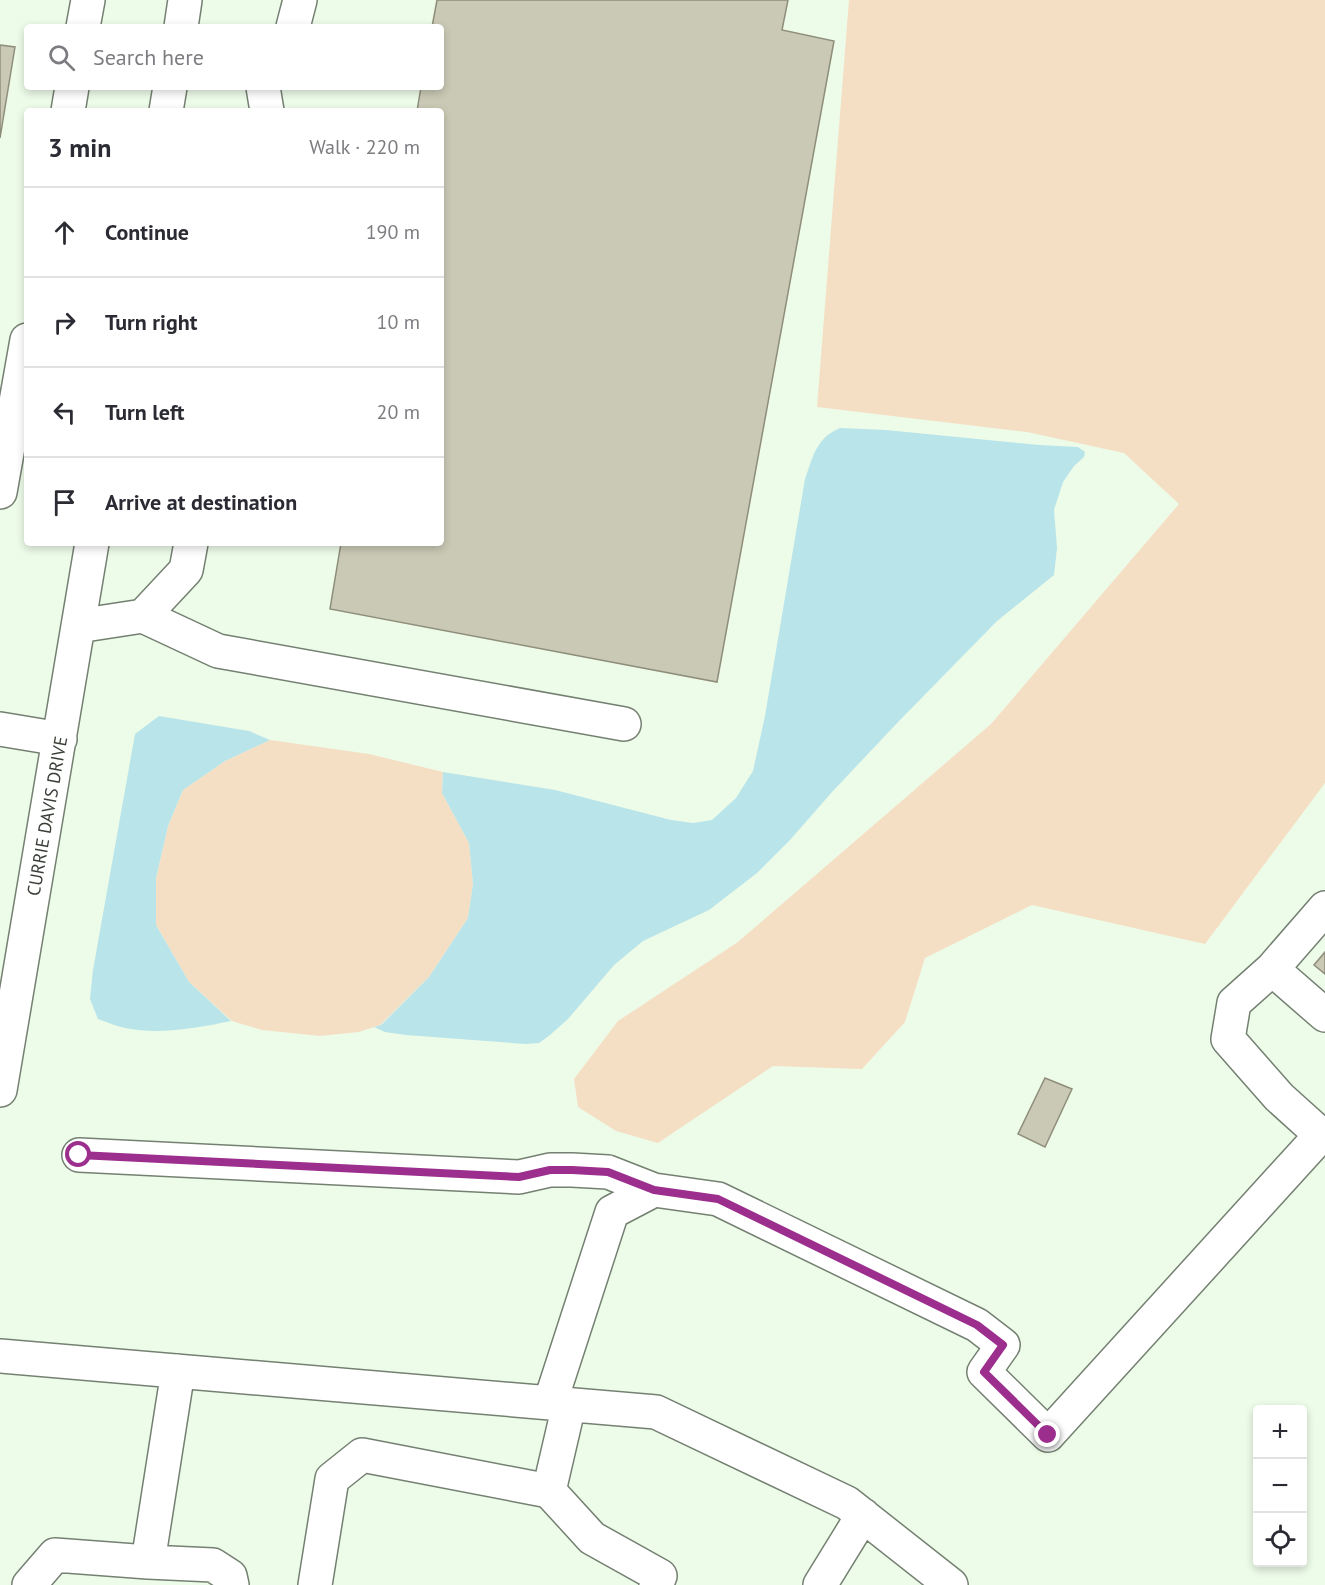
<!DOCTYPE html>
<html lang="en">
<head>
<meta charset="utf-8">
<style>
	:root { --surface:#fff; --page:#f2f2f3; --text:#2b2b33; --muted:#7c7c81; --line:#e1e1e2 }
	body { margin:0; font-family:"PT Sans",sans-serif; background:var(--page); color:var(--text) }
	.controls { position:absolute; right:18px; bottom:18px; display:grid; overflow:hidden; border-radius:6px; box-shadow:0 3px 9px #0003 }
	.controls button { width:54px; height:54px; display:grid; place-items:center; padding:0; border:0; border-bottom:2px solid var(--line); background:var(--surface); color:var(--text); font:30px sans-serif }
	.stop { position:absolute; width:18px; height:18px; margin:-14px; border:4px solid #9c2e8e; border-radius:50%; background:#fff }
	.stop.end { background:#9c2e8e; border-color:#fff; box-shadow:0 2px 6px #0008 }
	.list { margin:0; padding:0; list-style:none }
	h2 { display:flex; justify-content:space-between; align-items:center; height:78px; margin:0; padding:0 24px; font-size:26px }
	h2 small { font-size:20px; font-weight:400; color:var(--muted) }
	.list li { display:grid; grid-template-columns:39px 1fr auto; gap:18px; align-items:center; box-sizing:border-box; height:90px; padding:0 24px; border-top:2px solid var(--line) }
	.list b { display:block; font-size:22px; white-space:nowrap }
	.list em { font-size:20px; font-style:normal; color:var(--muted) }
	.icon { flex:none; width:33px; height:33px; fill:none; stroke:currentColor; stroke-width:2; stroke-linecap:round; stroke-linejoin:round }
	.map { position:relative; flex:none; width:1325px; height:1585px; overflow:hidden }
	.search { position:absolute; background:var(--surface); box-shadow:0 3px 9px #0003; left:24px; top:24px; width:420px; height:66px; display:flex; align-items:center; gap:15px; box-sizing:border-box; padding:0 21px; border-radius:6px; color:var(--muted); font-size:22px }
	.panel { position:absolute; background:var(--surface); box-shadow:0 3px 9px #0003; left:24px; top:108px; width:420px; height:438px; border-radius:6px }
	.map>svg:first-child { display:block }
</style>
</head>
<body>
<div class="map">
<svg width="1325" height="1585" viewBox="0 0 1325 1585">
	<rect width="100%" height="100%" fill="#edfbe9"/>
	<path fill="#f5dfc4" d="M849,0H1325V783L1205,944L1032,905L925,958L905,1022L862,1069L773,1066L658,1143L616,1131L578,1107L574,1079L618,1021L738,942L991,724L1179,504L1124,453L1027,432L817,407Z
		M270,740L369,754L443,772L442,793L469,843L473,884L468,918L429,977L380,1025L359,1032L320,1036L262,1030L232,1021L189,982L156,925V878L168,826L183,790L225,761Z"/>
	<path fill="#b9e4e9" d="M840,428L886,430L1039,445L1078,447L1085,452L1084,457L1074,466L1063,482L1054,510L1057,548L1054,575L997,621L900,720L832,792L790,840L757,873L709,910L643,941L614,965L568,1019L550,1035L539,1043L526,1044L406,1035L385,1032L374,1027L381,1025L429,977L468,918L473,884L469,843L442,793L443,772L555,790L671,820L693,823L712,820L736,798L753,771L765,716L805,479C813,457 816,438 840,428Z
		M159,716L249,731L270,740L225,761L183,790L168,826L156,878V925L189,982L231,1021C197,1028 160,1035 125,1028C116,1026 107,1022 98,1019L90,999L93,970L135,734Z"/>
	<path fill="#c9c9b5" stroke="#8f8e7b" stroke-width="1.5" d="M437,0H788L782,30L834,41L717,682L330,609L341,543H441V111H417L421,87H441V27H432Z
		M0,45L15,47L0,138Z
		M1325,952V974L1314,965Z
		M1045,1078L1072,1089L1045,1147L1018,1134Z"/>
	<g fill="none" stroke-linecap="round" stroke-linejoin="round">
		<defs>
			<path id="minor" d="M83,27L88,0
				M181,27L185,0
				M293,27L300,0
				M263,87L267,111
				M68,111L72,87
				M166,111L170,87
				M0,492L27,340
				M143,616L218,651L624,724
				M78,626L143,616L186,570L191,543
				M0,729L60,739
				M1272,969L1325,908
				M0,1090L92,543
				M1321,1135L1279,1097L1228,1039L1234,1003L1272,969L1325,1015
				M79,1155L519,1177L550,1170H572L608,1172L654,1190
				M0,1356L656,1412L847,1503L951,1585
				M550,1403L612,1212L654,1190L718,1199L977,1325L1003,1345L984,1372L1048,1435L1321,1135H1325
				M549,1491L592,1538L660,1576L656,1585
				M148,1562L213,1565L230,1576L232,1585
				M29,1585L55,1555L148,1562L178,1371
				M315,1585L332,1479L362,1455L549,1491L569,1405
				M820,1585L863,1515"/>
		</defs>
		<use href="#minor" stroke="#748071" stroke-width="36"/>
		<use href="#minor" stroke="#fff" stroke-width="33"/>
	</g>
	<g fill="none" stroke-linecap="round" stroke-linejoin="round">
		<path stroke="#9c2e8e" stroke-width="8" d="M79,1155L519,1177L550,1170H572L608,1172L654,1190L718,1199L977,1325L1003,1345L984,1372L1048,1435"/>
	</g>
	<g text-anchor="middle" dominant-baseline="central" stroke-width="6" stroke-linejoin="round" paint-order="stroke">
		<g font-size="18" fill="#393e37" stroke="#fff">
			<text transform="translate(47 816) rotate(-80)">CURRIE DAVIS DRIVE</text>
		</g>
	</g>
</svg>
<div class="controls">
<button>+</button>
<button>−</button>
<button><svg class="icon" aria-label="locate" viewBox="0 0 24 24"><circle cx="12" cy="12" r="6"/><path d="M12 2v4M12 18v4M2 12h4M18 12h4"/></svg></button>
</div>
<div class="stop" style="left:79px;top:1155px"></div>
<div class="stop end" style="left:1048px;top:1435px"></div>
<div class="search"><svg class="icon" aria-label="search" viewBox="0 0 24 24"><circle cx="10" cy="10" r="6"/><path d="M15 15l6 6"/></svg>Search here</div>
<section class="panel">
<h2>3 min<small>Walk · 220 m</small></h2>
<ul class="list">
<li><svg class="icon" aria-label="ahead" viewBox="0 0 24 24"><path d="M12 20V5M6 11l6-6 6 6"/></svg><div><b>Continue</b></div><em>190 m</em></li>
<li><svg class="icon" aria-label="right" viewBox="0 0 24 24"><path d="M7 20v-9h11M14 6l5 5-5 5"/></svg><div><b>Turn right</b></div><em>10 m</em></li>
<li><svg class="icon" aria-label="left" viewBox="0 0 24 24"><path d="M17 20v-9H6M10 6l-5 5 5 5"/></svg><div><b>Turn left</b></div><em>20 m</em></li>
<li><svg class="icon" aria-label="arrive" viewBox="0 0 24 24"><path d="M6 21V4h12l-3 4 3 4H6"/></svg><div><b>Arrive at destination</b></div></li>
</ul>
</section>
</div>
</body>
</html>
